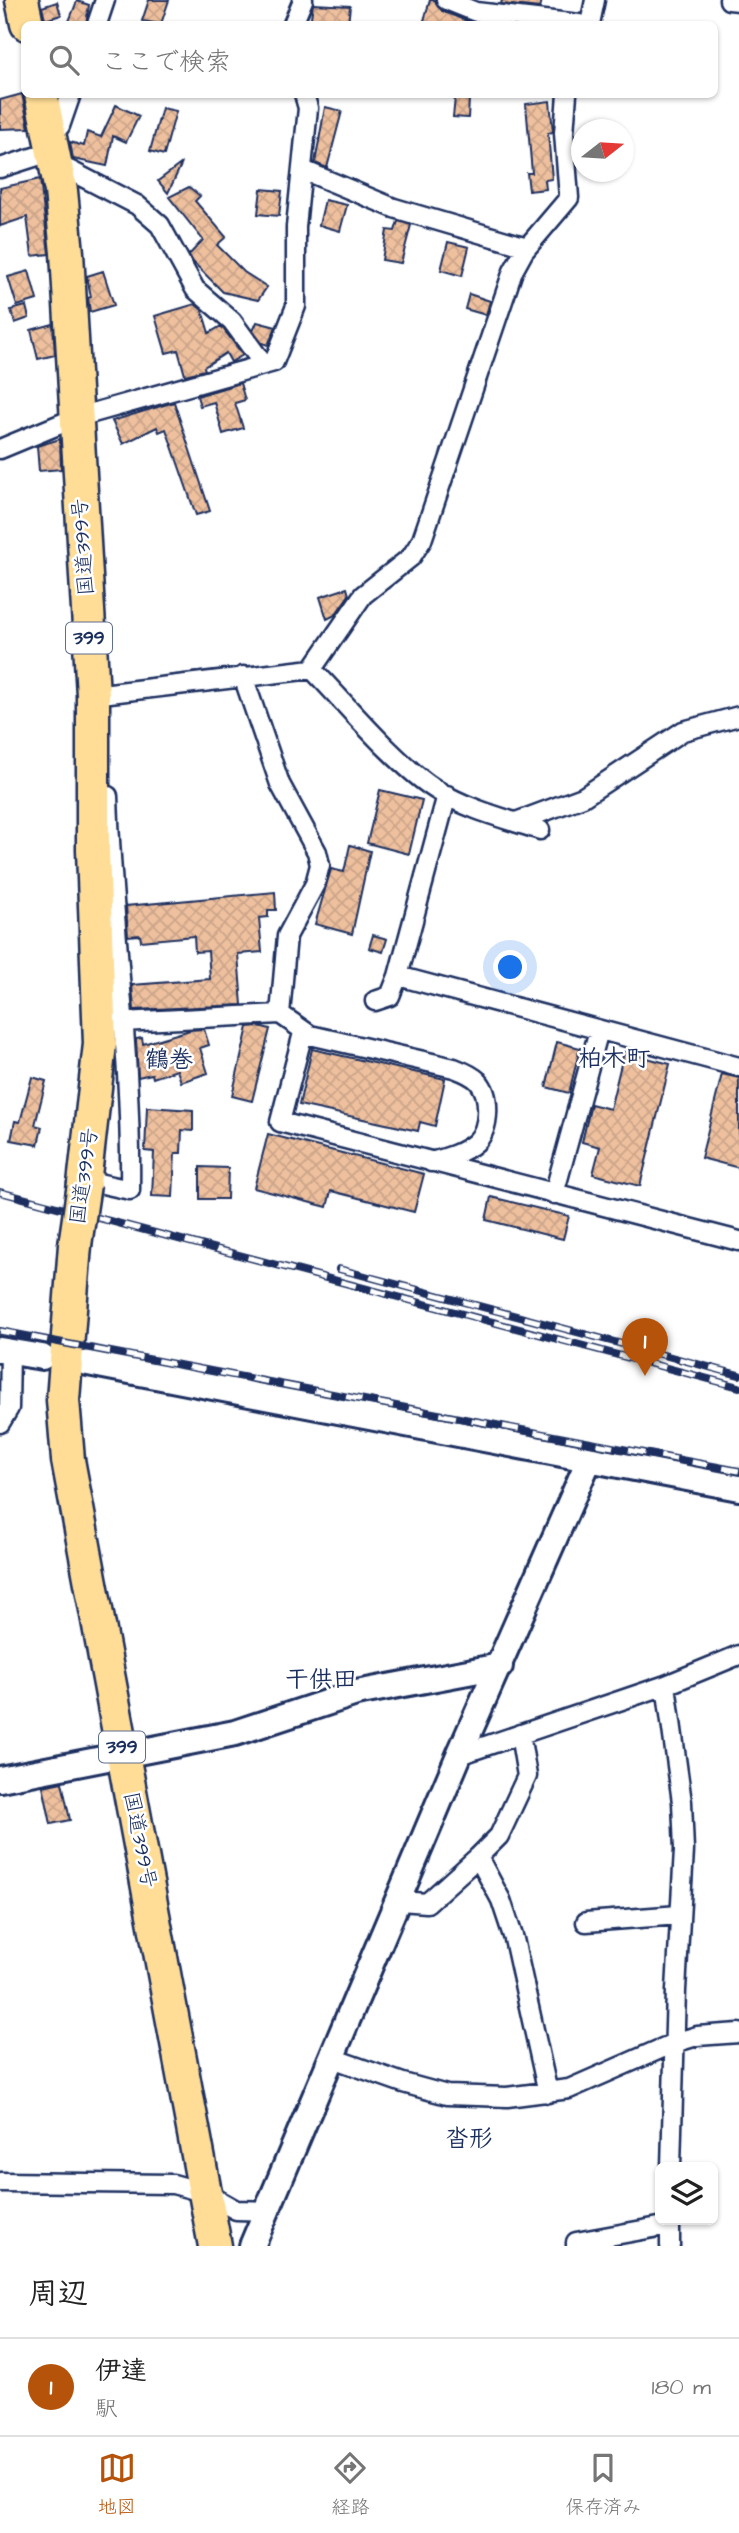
<!DOCTYPE html>
<html lang="ja">
<head>
<meta charset="utf-8">
<style>
	:root { --surface:#fff; --page:#f6f6f6; --text:#222; --muted:#767676; --line:#e0e0e0; --accent:#b45309 }
	body { margin:0; font-family:"Architects Daughter","Klee One",sans-serif; background:var(--page); color:var(--text) }
	.controls { position:absolute; right:21px; bottom:21px; display:grid; overflow:hidden; border-radius:10px; box-shadow:0 2px 5px #0004 }
	.controls button { width:63px; height:63px; display:grid; place-items:center; padding:0; border:0; border-bottom:2px solid var(--line); background:var(--surface); color:var(--text); font:35px sans-serif }
	.compass { position:absolute; left:571px; top:119px; width:63px; height:63px; border-radius:50%; background:var(--surface); box-shadow:0 2px 5px #0004; rotate:73deg }
	.you { position:absolute; left:511px; top:968px; width:24px; height:24px; margin:-18px; border:5px solid #fff; border-radius:50%; background:#1a73e8; box-shadow:0 0 0 10px #1a73e833 }
	.badge { display:grid; place-items:center; width:46px; height:46px; border-radius:50%; background:var(--accent); color:#fff; font-size:23px; font-weight:700 }
	.pin { position:absolute; translate:-50% -58px; filter:drop-shadow(0 2px 4px #0008) }
	.pin::after { content:''; position:absolute; top:37px; width:24px; height:21px; background:inherit; clip-path:polygon(0 0,100% 0,50% 100%) }
	.list { margin:0; padding:0; list-style:none }
	h2 { display:flex; justify-content:space-between; align-items:center; height:91px; margin:0; padding:0 28px; font-size:30px }
	h2 small { font-size:23px; font-weight:400; color:var(--muted) }
	.list li { display:grid; grid-template-columns:46px 1fr auto; gap:21px; align-items:center; box-sizing:border-box; height:98px; padding:0 28px; border-top:2px solid var(--line) }
	.list b { display:block; font-size:26px; white-space:nowrap }
	.list p { margin:0; font-size:23px; white-space:nowrap; color:var(--muted) }
	.list em { font-size:23px; font-style:normal; color:var(--muted) }
	.icon { flex:none; width:38px; height:38px; fill:none; stroke:currentColor; stroke-width:2; stroke-linecap:round; stroke-linejoin:round }
	.map { position:relative; flex:none; width:739px; height:2246px; overflow:hidden }
	.search { position:absolute; background:var(--surface); box-shadow:0 2px 5px #0004; left:21px; right:21px; top:21px; height:77px; display:flex; align-items:center; gap:18px; box-sizing:border-box; padding:0 24px; border-radius:10px; color:var(--muted); font-size:26px }
	.sheet { height:189px; background:var(--surface) }
	nav { display:flex; justify-content:space-around; align-items:center; box-sizing:border-box; height:98px; border-top:2px solid var(--line); background:var(--surface); font-size:19px; color:var(--muted) }
	nav a { display:grid; justify-items:center; gap:4px }
	nav .on { color:var(--accent) }
	.map>svg:first-child { display:block }
</style>
</head>
<body>
<div class="map">
<svg width="739" height="2246" viewBox="0 0 739 2246">
	<defs>
		<pattern id="building-cross-hatch" width="8" height="8" patternUnits="userSpaceOnUse" patternTransform="scale(1.75)"><rect width="8" height="8" fill="#eec09e"/><path d="M0 0l8 8M0 8l8-8" fill="none" stroke="#cca58a"/></pattern>
	</defs>
	<rect width="100%" height="100%" fill="#fff"/>
	<filter id="ink" filterUnits="userSpaceOnUse"><feTurbulence type="fractalNoise" baseFrequency=".0143" numOctaves="2"/><feDisplacementMap in="SourceGraphic" scale="14" xChannelSelector="R" yChannelSelector="G"/><feConvolveMatrix kernelMatrix="1 2 1 2 8 2 1 2 1" color-interpolation-filters="sRGB"/></filter>
	<g filter="url(#ink)">
		<path fill="url(#building-cross-hatch)" stroke="#1b2f5e" stroke-width="2" d="M149,0H169L161,24L142,21Z
			M430,0H435L442,11L469,22L468,24H423Z
			M502,0H542L540,8L501,4Z
			M77,1L89,5L86,24H68Z
			M57,2L61,15L45,20L42,7Z
			M313,4L350,6L348,24H310Z
			M22,94L29,128L0,129V100Z
			M455,98L469,99L468,118L453,117Z
			M550,101L553,132L548,133L552,179L545,180L546,189L529,191L527,173H532L526,104Z
			M116,105L139,116L126,142L113,136L107,166L73,159L70,142L84,146L87,132L101,137Z
			M325,107L342,111L327,168L315,163Z
			M162,108L176,111L164,155L150,151Z
			M182,163L168,193L158,181Z
			M40,179L49,254L32,256L27,217L0,226V188Z
			M189,187L200,196L195,201L226,237L217,245L244,272L267,287L258,300L223,292L193,262L189,255L203,240L169,197Z
			M261,189L282,191L279,216L258,214Z
			M325,200L347,205L340,231L319,225Z
			M398,221L411,225L401,263L382,260L387,230L395,231Z
			M448,242L469,247L462,276L441,270Z
			M29,271L37,300L17,306L8,277Z
			M103,271L114,305L90,312L88,298L91,297L87,276Z
			M469,294L490,301L486,315L465,309Z
			M195,304L202,310L209,333L221,326L243,355L231,362L226,353L204,367L205,370L185,375L178,350L166,353L155,316Z
			M26,306L29,318L15,323L11,310Z
			M257,322L276,327L268,345L262,343L253,331Z
			M53,324L55,355L38,359L31,330Z
			M240,383L245,400L235,403L243,428L223,434L214,402L200,406L197,396Z
			M174,402L210,511L196,515L166,429L159,432L157,427L123,444L112,421Z
			M60,439L61,469L39,471L37,446Z
			M347,588L349,595L335,615L327,619L320,597Z
			M380,790L422,800L409,854L367,843Z
			M350,845L370,851L352,934L315,924L331,869L344,872Z
			M275,892L276,910H268V917L259,918L262,952L238,954L242,1005L134,1010L132,985L210,979L208,951L195,952L194,936L141,941L140,935L128,936L126,906Z
			M373,935L387,939L383,952L369,948Z
			M259,1026L270,1029L252,1101L232,1096L248,1027Z
			M204,1029L209,1045L200,1048L208,1073L181,1082L177,1070L153,1078L152,1074L138,1077L136,1039L142,1038L143,1044L190,1030Z
			M557,1042L580,1048L569,1093L546,1087Z
			M312,1049L445,1079L435,1126L420,1122L418,1131L299,1105Z
			M624,1052L670,1064L640,1186L593,1174L600,1147L582,1142L591,1104L610,1109Z
			M722,1074L739,1078V1168L701,1158Z
			M32,1077L46,1081L35,1125L42,1127L38,1145L11,1140L15,1121L20,1122Z
			M147,1107L193,1110V1131L182,1130L181,1153H175L173,1197L152,1196L154,1152L145,1151Z
			M268,1134L424,1174L414,1212L331,1191L327,1207L254,1188Z
			M200,1167L228,1168L227,1199H200Z
			M491,1197L569,1216L563,1239L486,1220Z
			M62,1782L70,1820L51,1824L43,1786Z"/>
		<g fill="none" stroke-linecap="round" stroke-linejoin="round">
			<defs>
				<path id="street" d="M446,0L476,12L579,24
					M729,0L739,1
					M97,24L105,0
					M293,24L303,0
					M590,24L595,0
					M50,136L60,126L71,94
					M0,168L53,151
					M57,170H69L137,205L160,225L195,289L232,321L264,365
					M303,170L394,208L527,247
					M0,449L75,418L274,362L296,306V227L308,108L304,94
					M312,669L363,595L411,557L422,540L513,271L524,251L569,198L564,133L567,94
					M243,676L280,784L317,852L320,865L315,884L287,936L280,1014
					M93,695L312,669C346,704 396,764 435,789C466,809 506,819 540,830
					M516,822L583,797L683,731L739,716
					M398,976L739,1067
					M375,1001L390,996L398,976L447,795
					M122,1022L280,1014L310,1035L454,1068C462,1071 471,1074 478,1081C491,1095 490,1129 476,1142C464,1153 446,1158 431,1162
					M303,1033L280,1122L739,1241
					M85,1180L130,1190C132,1059 112,927 108,796
					M554,1194L599,1030
					M0,1423L9,1408L10,1352
					M666,1685L682,1802L684,1850L676,1990L671,2167
					M459,1755L666,1685L739,1655
					M475,1860L499,1836L527,1776L520,1734
					M400,1901L427,1903L478,1857L501,1900L514,1939L548,2093
					M586,1922L679,1915
					M332,2058L403,2083L447,2095L507,2097L569,2089L674,2043L697,2036L739,2033
					M0,2182L173,2184L206,2193L236,2210L269,2211
					M576,2246V2242L670,2225
					M670,2246V2220"/>
				<path id="secondary" d="M0,1350L42,1357
					M88,1363L739,1488
					M0,1779L235,1733L356,1693L500,1666
					M252,2246L459,1755L589,1460"/>
				<path id="highway" d="M22,0L27,24
					M41,94L61,191L67,253L93,695V850L100,1044L84,1184
					M75,1245L63,1400L68,1460L215,2246"/>
			</defs>
			<use href="#street" stroke="#1b2f5e" stroke-width="23"/>
			<use href="#secondary" stroke="#1b2f5e" stroke-width="30"/>
			<use href="#highway" stroke="#1b2f5e" stroke-width="37"/>
			<use href="#street" stroke="#fff" stroke-width="18"/>
			<use href="#secondary" stroke="#fff" stroke-width="24"/>
			<use href="#highway" stroke="#ffdd96" stroke-width="32"/>
			<defs>
				<path id="rail" d="M0,1192L739,1387
					M339,1269L739,1375
					M0,1331L739,1471"/>
			</defs>
			<use href="#rail" stroke="#1b2f5e" stroke-width="8"/>
			<use href="#rail" stroke="#fff" stroke-width="5" stroke-dasharray="16" stroke-linecap="butt"/>
			<defs>
				<path id="highway-bridge" d="M75,1245L84,1184"/>
			</defs>
			<use href="#highway-bridge" stroke="#1b2f5e" stroke-width="37" stroke-linecap="butt"/>
			<use href="#highway-bridge" stroke="#ffdd96" stroke-width="32"/>
		</g>
	</g>
	<g text-anchor="middle" dominant-baseline="central" stroke-width="5" stroke-linejoin="round" paint-order="stroke">
		<g fill="#fff" stroke="#5f6d8e" stroke-width="2">
			<rect x="66" y="622.5" width="46" height="31" rx="5"/>
			<rect x="99" y="1731.5" width="46" height="31" rx="5"/>
		</g>
		<g font-size="19" font-weight="bold" fill="#1b2f5e">
			<text x="89" y="638">399</text>
			<text x="122" y="1747">399</text>
		</g>
		<g font-size="21" fill="#1b2f5e" stroke="#fff">
			<text transform="translate(83 547) rotate(-94)">国道399号</text>
			<text transform="translate(84 1176) rotate(-82)">国道399号</text>
			<text transform="translate(140 1840) rotate(79)">国道399号</text>
		</g>
		<g font-size="24" font-weight="bold" fill="#1b2f5e" stroke="#fff">
			<text x="614" y="1059">柏木町</text>
			<text x="169" y="1060">鶴巻</text>
			<text x="321" y="1680">干供田</text>
			<text x="469" y="2139">沓形</text>
		</g>
	</g>
</svg>
<div class="controls">
<button><svg class="icon" aria-label="layers" viewBox="0 0 24 24"><path d="M12 4l9 5-9 5-9-5zM3 14l9 5 9-5"/></svg></button>
</div>
<svg class="compass" viewBox="-18 -18 36 36"><path d="M0-13l5 13h-10z" fill="#e53935"/><path d="M0 13l5-13h-10z" fill="#767676"/></svg>
<div class="you"></div>
<div class="pin badge" style="left:645px;top:1376px">1</div>
<div class="search"><svg class="icon" aria-label="search" viewBox="0 0 24 24"><circle cx="10" cy="10" r="6"/><path d="M15 15l6 6"/></svg>ここで検索</div>
</div>
<section class="sheet">
<h2>周辺<small></small></h2>
<ul class="list">
<li><span class="badge">1</span><div><b>伊達</b><p>駅</p></div><em>180 m</em></li>
</ul>
</section>
<nav>
<a class="on"><svg class="icon" aria-label="map" viewBox="0 0 24 24"><path d="M3 6l6-2 6 2 6-2v14l-6 2-6-2-6 2zM9 4v14M15 6v14"/></svg>地図</a>
<a><svg class="icon" aria-label="directions" viewBox="0 0 24 24"><path d="M12 3l9 9-9 9-9-9zM9 14v-3h6M13 9l2 2-2 2"/></svg>経路</a>
<a><svg class="icon" aria-label="saved" viewBox="0 0 24 24"><path d="M7 4h10v16l-5-4-5 4z"/></svg>保存済み</a>
</nav>
</body>
</html>
